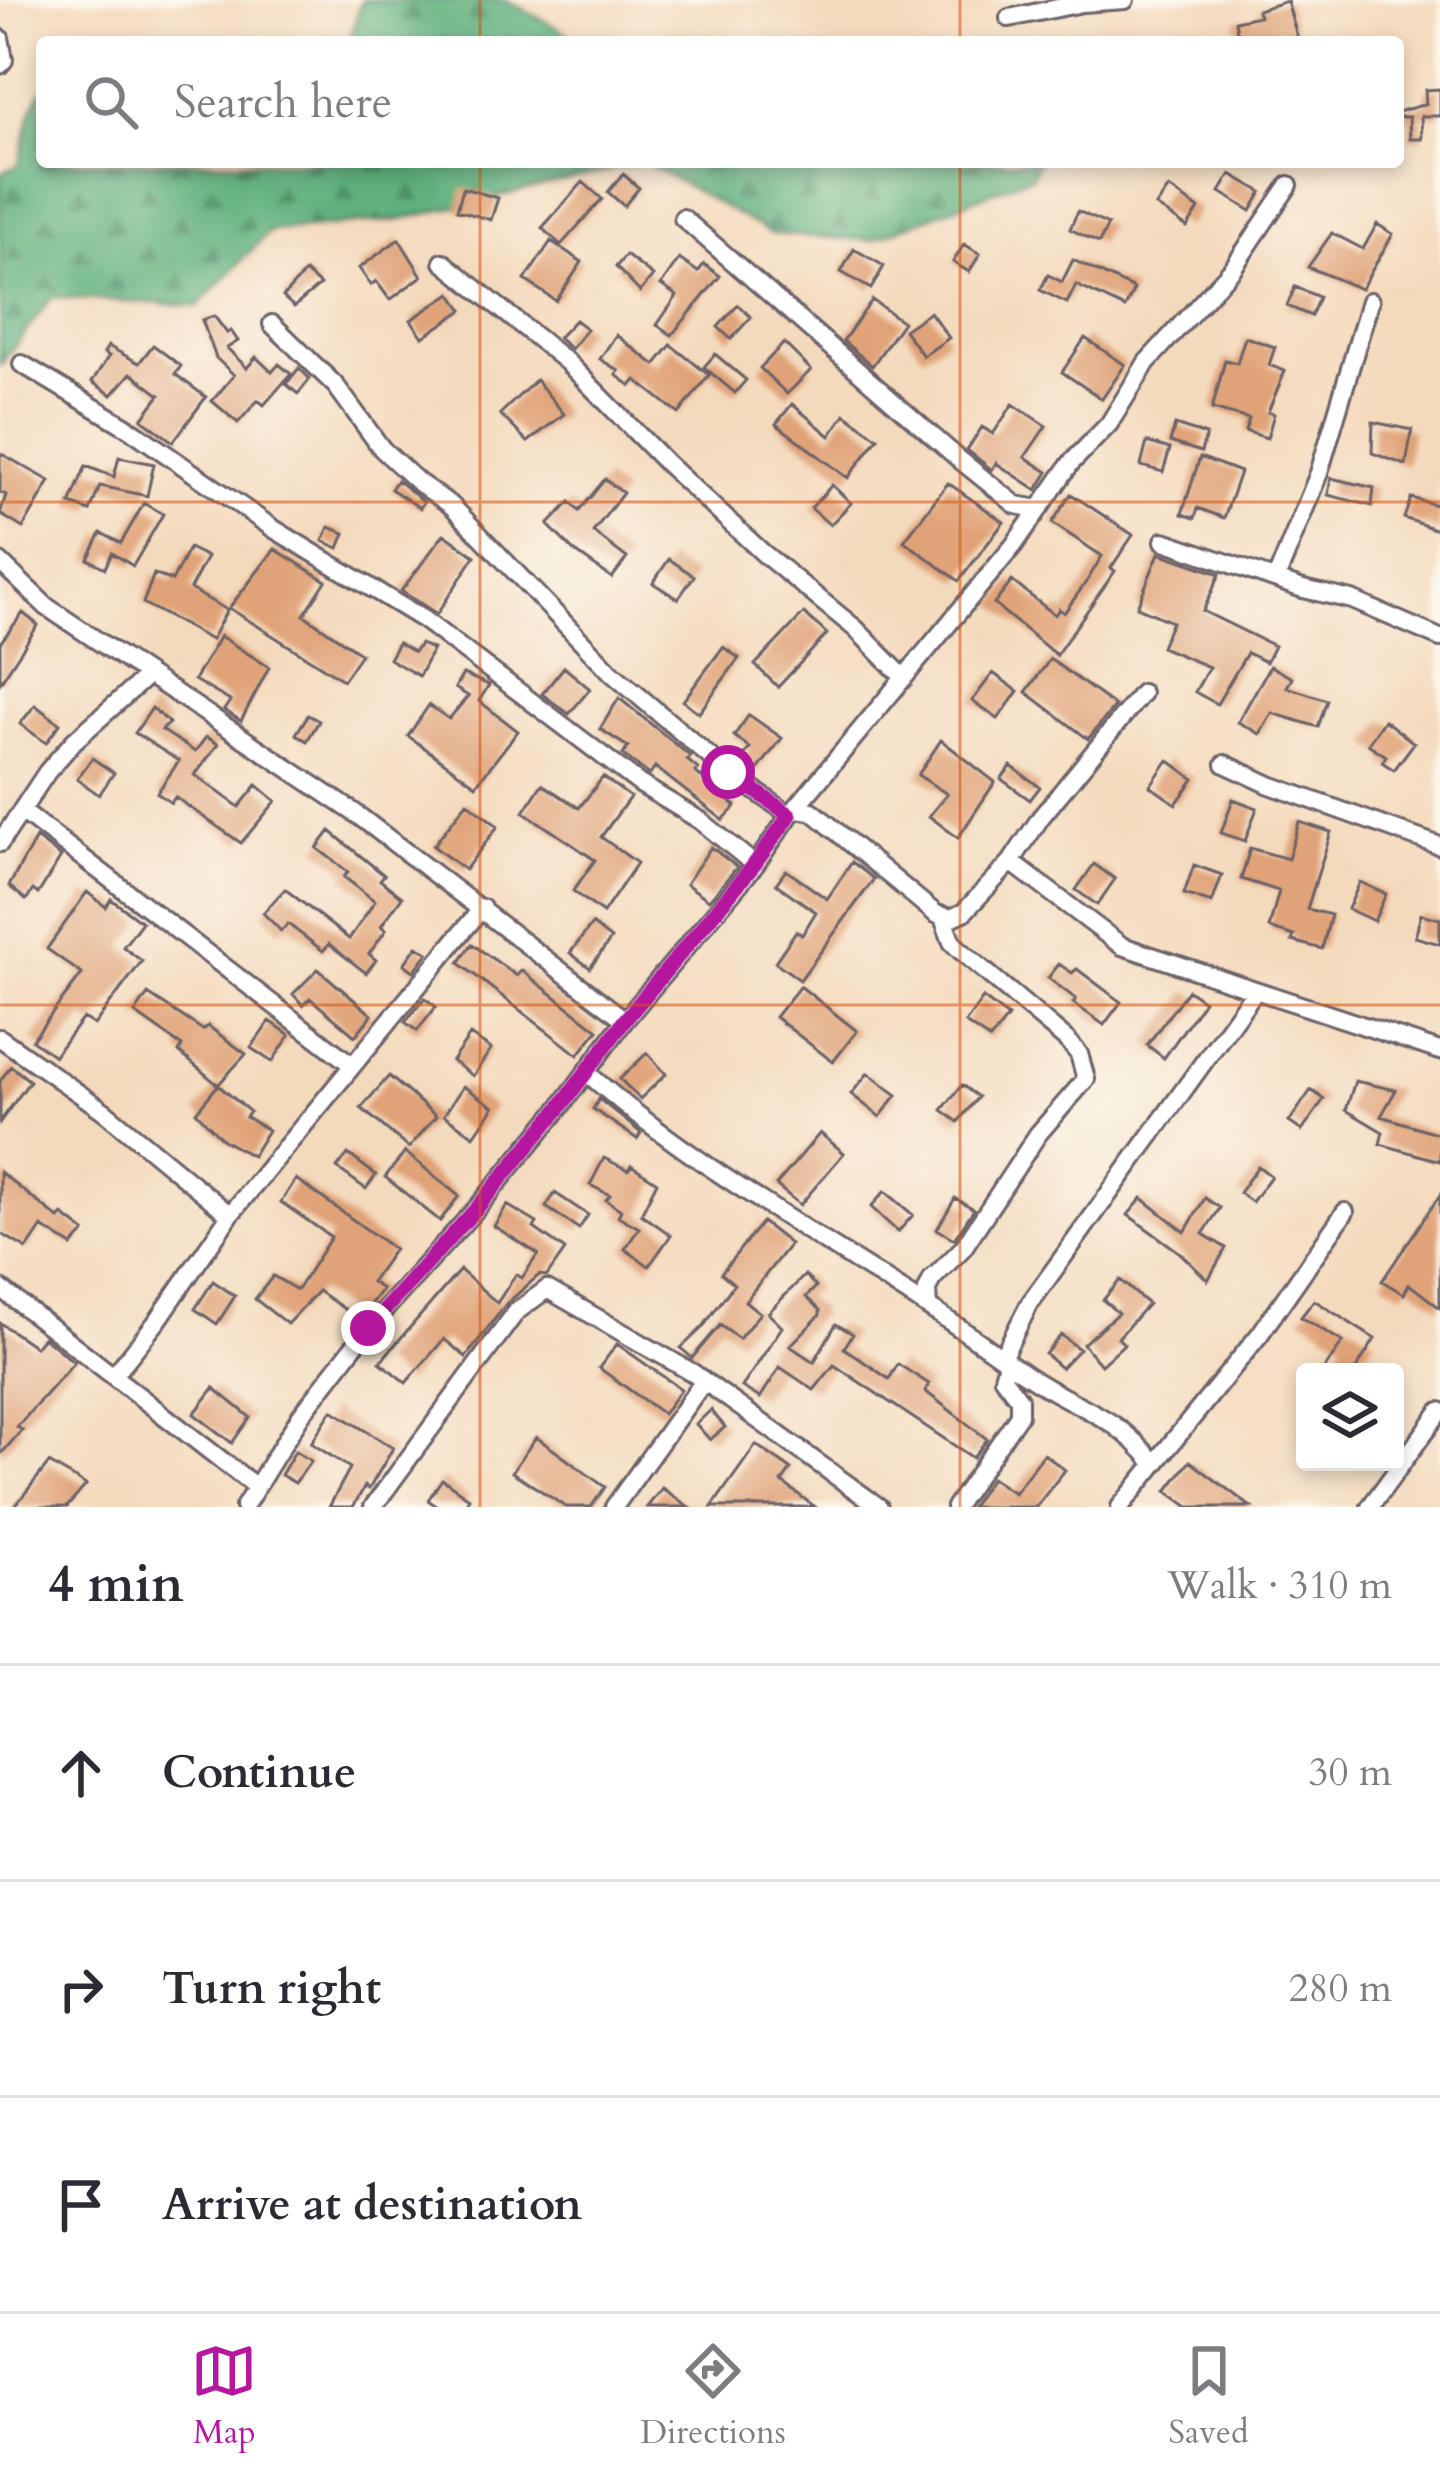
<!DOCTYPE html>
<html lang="en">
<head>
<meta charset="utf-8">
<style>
	:root { --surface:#fff; --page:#f7f7f7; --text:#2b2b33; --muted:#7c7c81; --line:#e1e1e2; --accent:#b5179e }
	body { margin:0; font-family:Cardo,serif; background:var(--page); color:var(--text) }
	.controls { position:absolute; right:36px; bottom:36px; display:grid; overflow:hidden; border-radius:12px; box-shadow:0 6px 18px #0003 }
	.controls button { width:108px; height:108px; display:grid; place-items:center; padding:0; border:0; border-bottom:3px solid var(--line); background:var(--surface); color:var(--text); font:60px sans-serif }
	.stop { position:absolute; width:36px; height:36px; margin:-27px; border:9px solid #b5179e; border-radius:50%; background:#fff }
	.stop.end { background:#b5179e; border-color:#fff; box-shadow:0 3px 12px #0008 }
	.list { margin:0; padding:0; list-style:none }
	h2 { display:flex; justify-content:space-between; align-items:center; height:156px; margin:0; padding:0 48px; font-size:51px }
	h2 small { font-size:39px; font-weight:400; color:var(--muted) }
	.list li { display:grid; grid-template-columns:78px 1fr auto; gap:36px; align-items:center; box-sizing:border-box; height:216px; padding:0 48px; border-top:3px solid var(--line) }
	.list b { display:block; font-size:45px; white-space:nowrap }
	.list em { font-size:39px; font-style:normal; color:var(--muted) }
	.icon { flex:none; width:66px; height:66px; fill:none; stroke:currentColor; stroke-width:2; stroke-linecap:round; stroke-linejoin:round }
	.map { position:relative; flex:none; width:1440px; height:1507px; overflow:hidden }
	.search { position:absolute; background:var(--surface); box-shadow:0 6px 18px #0003; left:36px; right:36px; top:36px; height:132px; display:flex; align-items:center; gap:30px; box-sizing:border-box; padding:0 42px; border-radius:12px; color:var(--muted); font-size:45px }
	.sheet { height:804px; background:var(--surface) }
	nav { display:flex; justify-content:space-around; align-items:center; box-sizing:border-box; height:168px; border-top:3px solid var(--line); background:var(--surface); font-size:33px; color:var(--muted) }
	nav a { display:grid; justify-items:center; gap:6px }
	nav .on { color:var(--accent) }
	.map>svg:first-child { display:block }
</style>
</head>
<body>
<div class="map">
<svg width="1440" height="1507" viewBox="0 0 1440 1507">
	<defs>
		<pattern id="forest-firs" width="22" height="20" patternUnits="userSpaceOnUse" patternTransform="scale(3)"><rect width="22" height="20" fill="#5eb07c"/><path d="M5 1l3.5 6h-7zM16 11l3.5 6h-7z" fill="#4d8f67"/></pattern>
	</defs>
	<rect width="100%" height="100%" fill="#fbf7ec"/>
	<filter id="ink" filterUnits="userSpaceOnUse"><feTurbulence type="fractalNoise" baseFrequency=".00833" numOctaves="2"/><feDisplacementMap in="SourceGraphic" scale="24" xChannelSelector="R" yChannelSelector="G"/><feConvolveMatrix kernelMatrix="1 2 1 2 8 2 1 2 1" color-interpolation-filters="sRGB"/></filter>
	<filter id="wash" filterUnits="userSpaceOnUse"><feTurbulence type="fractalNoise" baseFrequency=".004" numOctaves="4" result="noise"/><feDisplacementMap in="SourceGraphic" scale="48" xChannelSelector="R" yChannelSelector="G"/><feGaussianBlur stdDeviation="2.7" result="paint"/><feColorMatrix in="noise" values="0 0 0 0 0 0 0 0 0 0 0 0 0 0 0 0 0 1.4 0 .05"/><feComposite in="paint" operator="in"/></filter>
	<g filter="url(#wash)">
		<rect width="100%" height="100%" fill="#f4dabd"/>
		<path fill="url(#forest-firs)" stroke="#40695c" stroke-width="3" d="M362,0H506L583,42H348Z
			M42,90V162H1038L1032,176L872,240L772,234L644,162L400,220L270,231L198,306L52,297L0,365V173L19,165L31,112Z"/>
		<g id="blocks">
			<path fill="#e0a277" d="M1287,1L1298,39L1239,42L1235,21L1259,16L1257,10Z
				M1440,89V116H1421L1422,139H1410L1409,117H1398V112L1426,104L1425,90Z
				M623,174L639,188L624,206L608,192Z
				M1231,174L1262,192L1251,211L1220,192Z
				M583,182L602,199L561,245L542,228Z
				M463,188L498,198L491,220L457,210Z
				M1169,188L1199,209L1187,227L1156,206Z
				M1078,211L1108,225L1099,243L1070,229Z
				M1377,224L1393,234L1361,289L1308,267L1332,233L1363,249Z
				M399,239L422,276L390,300L376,281L371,285L359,268Z
				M551,241L582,262L556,301L525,280Z
				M964,244L980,254L969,272L953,262Z
				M854,249L884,266L871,289L841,272Z
				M626,255L653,276L640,292L616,267Z
				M679,259L698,272L704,264L720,276L672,335L657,325L677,296L661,285Z
				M1073,260L1134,289L1125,308L1076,285L1067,303L1040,290L1048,275L1062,282Z
				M305,272L320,285L294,307L283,297Z
				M1295,287L1319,297L1311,316L1287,306Z
				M451,293L463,310L423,337L411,320Z
				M872,300L903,322L872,366L843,341Z
				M738,305L751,317L731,339L718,327Z
				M930,312L949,338L923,356L904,330Z
				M214,316L227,333L231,331L238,341L227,348L247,368L256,357L272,372L279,364L291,374L264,405L258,400L238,423L212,401L234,375L216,358L202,320Z
				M575,320L587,329L571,349L558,338Z
				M616,335L655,365L671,345L709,375L679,414L636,380L631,386L616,375L619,371L600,359Z
				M1245,337L1275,347L1269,365L1285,371L1268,412L1274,414L1267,438L1245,431L1249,419L1212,409L1225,360L1237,363Z
				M1085,338L1125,365L1102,399L1062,372Z
				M784,343L811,370L787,394L760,368Z
				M153,345L181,366L175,374L206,397L173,442L142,419L160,395L131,373L112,395L92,382L109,356L104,353L108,346L139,363Z
				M715,354L746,380L735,393L704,367Z
				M299,368L310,379L298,394L286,384Z
				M536,380L564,414L528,442L500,414Z
				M792,404L830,436L845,414L878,438L848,478L776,424Z
				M1013,404L1046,426L1025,457L1048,472L1037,490L996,463L992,470L967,450L982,427L993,434Z
				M1373,422L1412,430L1406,465L1372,453Z
				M1175,425L1206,435L1201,452L1170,442Z
				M1147,442L1170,449L1163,472L1141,466Z
				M0,453L50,481L23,528L0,514L6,495L0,492Z
				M119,457L154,464L147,496L100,486L90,511L70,504L86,466L114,477Z
				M1200,457L1240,472L1224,518L1198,508L1195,518L1182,514Z
				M1331,478L1374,488L1372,506L1328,495Z
				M605,479L623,493L593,532L627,558L612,578L574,551L548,525L570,502L579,511Z
				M397,480L424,502L420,508L391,489Z
				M948,483L1004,522L959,581L904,541Z
				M832,485L851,503L830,525L811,508Z
				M1071,494L1133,535L1111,568L1115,571L1056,655L994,604L1012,581L1055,615L1059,609L1064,613L1087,581L1102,556L1052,523Z
				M1411,498L1440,506V531L1404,518Z
				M144,503L163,514L133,566L112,553L105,568L88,559L101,533L121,543Z
				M329,527L345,533L339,548L323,541Z
				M444,534L475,556L437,614L401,591Z
				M189,548L207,557L190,589L227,610L211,640L143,603L154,574L172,581Z
				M275,549L326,581L304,615L361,654L343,680L229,608Z
				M1159,553L1220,574L1203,611L1274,646L1266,662L1247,653L1217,704L1195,692L1209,667L1161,647L1172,622L1137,607Z
				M669,559L694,576L678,599L653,583Z
				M23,613L38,625L0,683V643Z
				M804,613L827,634L778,687L755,665Z
				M220,636L269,667L241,721L224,710L230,701L194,680Z
				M398,643L414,652L420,644L433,649L419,676L389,659Z
				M723,647L739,658L699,713L683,701Z
				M1050,659L1115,706L1088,739L1026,692Z
				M1270,666L1292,678L1287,687L1327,700L1318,727L1272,713L1260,734L1238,722Z
				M564,667L590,689L569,714L542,694Z
				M993,673L1018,691L998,719L972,701Z
				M463,674L489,685L479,701L518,731L476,785L408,736L429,705L449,719L468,696L455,688Z
				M619,698L690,756L687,760L698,769L695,772L736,806L723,820L655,767L650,775L647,773L623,755L628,747L600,729Z
				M35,705L60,724L46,743L20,724Z
				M152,708L169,723L162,730L195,752L206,737L218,744L195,775L239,807L257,785L276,801L241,843L175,797L171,803L157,793L179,761L135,733Z
				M308,715L319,721L307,741L296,734Z
				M749,715L782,738L754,775L738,763L750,748L734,736Z
				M1384,720L1414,743L1394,770L1382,762L1386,756L1368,744Z
				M941,740L995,782L958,838L929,816L947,794L918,775Z
				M92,758L114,773L99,795L77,779Z
				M1168,760L1194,779L1176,804L1150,786Z
				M1011,766L1040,787L1030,800L1001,779Z
				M603,777L630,797L601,837L637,863L603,913L573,891L595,860L524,812L542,784L579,808Z
				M1233,799L1257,808L1245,841L1221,833Z
				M467,802L498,826L465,870L433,846Z
				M1299,822L1331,832L1307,909L1331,915L1322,949L1292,941L1294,936L1269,928L1279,891L1241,879L1250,848L1288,859Z
				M330,831L384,875L380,880L402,897L381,926L386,930L369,954L376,960L366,973L329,944L323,951L288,924L281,931L263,913L285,889L349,939L375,901L344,877L348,872L317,848Z
				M36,838L61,857L38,894L33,890L26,900L9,886Z
				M711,847L737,867L709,900L686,884Z
				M852,862L874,879L800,980L775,962L796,931L802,935L816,912L776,884L786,870L827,899Z
				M1094,864L1115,879L1097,905L1076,890Z
				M1194,865L1222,875L1212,903L1184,894Z
				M1360,882L1386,894L1374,921L1348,909Z
				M87,892L106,907L111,899L142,922L123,947L142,961L94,1025L83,1018L54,1056L32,1040L82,974L47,949Z
				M1421,914L1440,919V944L1415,937Z
				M592,924L611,939L590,968L570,953Z
				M472,944L517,976L521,970L598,1030L578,1055L459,963Z
				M417,946L428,953L414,971L404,964Z
				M1059,964L1072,973L1077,969L1121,1002L1104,1025L1073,1003L1076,999L1048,978Z
				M318,969L372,1015L355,1036L310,998L303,1005L293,994Z
				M800,986L857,1031L833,1062L775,1017Z
				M1188,990L1204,1001L1164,1058L1147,1045Z
				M148,994L203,1030L208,1026L246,1054L218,1085L179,1052L182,1046L135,1013Z
				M425,998L436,1007L417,1031L405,1022Z
				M983,998L1008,1017L990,1040L965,1023Z
				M270,1021L290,1035L272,1062L251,1048Z
				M470,1035L491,1049L473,1076L452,1061Z
				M647,1053L666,1074L640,1099L620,1079Z
				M11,1066L30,1081L0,1122V1081Z
				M868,1073L897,1095L880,1117L851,1094Z
				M389,1076L436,1116L409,1148L361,1108Z
				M1355,1081L1396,1090L1381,1116L1440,1134V1161L1380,1144L1383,1132L1346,1110Z
				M218,1085L250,1112L246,1117L268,1130L252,1156L223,1140L196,1112Z
				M962,1085L978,1097L958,1122L942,1110Z
				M463,1086L494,1107L474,1136L444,1115Z
				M1311,1090L1324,1099L1302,1131L1289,1122Z
				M599,1099L641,1133L637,1139L593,1109Z
				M820,1133L844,1153L800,1205L776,1185Z
				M405,1152L459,1196L440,1221L385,1177Z
				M348,1154L376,1175L366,1189L337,1168Z
				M604,1158L628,1170L631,1165L657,1182L641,1214L671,1235L649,1266L625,1249L639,1228L618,1216L621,1210L606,1200L610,1195L590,1185Z
				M1258,1166L1271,1176L1252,1202L1239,1193Z
				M0,1172L59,1219L63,1215L85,1232L72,1246L42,1227L27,1249L0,1233Z
				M296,1179L394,1249L371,1282L382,1289L359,1319L318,1291L287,1324L255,1299L273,1276L297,1290L331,1237L281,1202Z
				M885,1191L913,1215L898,1232L871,1207Z
				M555,1193L588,1215L579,1229L546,1207Z
				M1440,1195V1308L1409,1284L1404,1294L1382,1281Z
				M955,1198L974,1209L954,1239L937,1229Z
				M1142,1198L1185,1232L1205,1198L1220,1208L1203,1234L1226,1248L1208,1280L1179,1252L1128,1215Z
				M507,1205L537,1223L534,1228L565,1250L547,1276L539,1275L506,1304L466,1357L444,1339L406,1383L380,1362L460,1270L497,1303L516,1274L522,1278L538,1254L494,1226Z
				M762,1222L790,1244L745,1301L760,1313L739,1339L720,1325L692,1358L681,1348L703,1327L734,1284L721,1273Z
				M805,1275L816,1287L806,1297L820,1310V1315L790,1346L814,1362L836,1324L853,1334L844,1348L889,1379L898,1364L929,1384L925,1391L987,1439L973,1458L834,1365L814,1390L780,1367L760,1398L742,1387L782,1327L768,1313Z
				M1120,1280L1148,1304L1118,1338L1124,1344L1101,1365L1083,1344L1118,1313L1103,1300Z
				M213,1281L235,1296L217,1324L195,1309Z
				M1314,1300L1375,1339L1354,1372H1322L1343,1342L1301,1317Z
				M0,1323L35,1347L43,1337L74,1362L17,1427L22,1430L0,1455Z
				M1061,1335L1079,1349L1061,1368L1045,1354Z
				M617,1344L681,1389L663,1414L599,1368Z
				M214,1388L250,1417L232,1443L194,1414Z
				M332,1410L393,1448L369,1489L365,1486L353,1507H329L350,1468L311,1443Z
				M711,1410L725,1427L710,1440L696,1424Z
				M536,1437L605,1487L591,1507H566L512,1472Z
				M756,1445L791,1469L782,1482L815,1507H712Z
				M295,1451L311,1461L295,1483L281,1475Z
				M1044,1454L1065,1470L1036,1507H971L991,1478L1014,1493Z
				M1190,1461L1251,1507H1189L1167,1491Z
				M49,1463L86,1485L67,1507H14Z
				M442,1479L469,1498L463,1507H438L428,1500Z
				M662,1488L689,1507H647Z"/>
		</g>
	</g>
	<g filter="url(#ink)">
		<use href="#blocks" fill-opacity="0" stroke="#6c6268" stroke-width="3"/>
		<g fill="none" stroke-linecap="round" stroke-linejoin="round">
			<defs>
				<path id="street" d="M1009,18L1082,3L1125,0
					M0,38L4,60L0,65
					M683,218L960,460L1016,505L1039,509
					M443,262L567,362L666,463L763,553L856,629L904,678
					M272,324L336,386L382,449L418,482L452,506L613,674L728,772L790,815
					M22,364L130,429L274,529L424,620L640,784L701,821L755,865
					M1164,541L1303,589L1352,600L1440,638
					M0,562L47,607L355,813L625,1020
					M1277,577L1319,473L1370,301
					M1225,764L1270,785L1440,846
					M795,809L812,811L936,914L951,918L964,912L1011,862L1041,817L1142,693
					M23,812L352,1065
					M0,843L47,772L74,741L146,677
					M1011,862L1122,946L1440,1051
					M0,1038L104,1111L230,1215
					M586,1072C691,1165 814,1232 931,1309C964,1330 996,1354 1028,1376C1078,1410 1113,1412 1154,1463
					M0,1288L256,1487
					M928,1307L927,1290L932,1279L963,1248L1038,1134L1086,1079L1079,1054L1068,1041L961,951L952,942L943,918
					M1002,1358L1030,1303L1255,991
					M115,1374L158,1320L230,1215L482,908
					M244,1507L301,1415L368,1328L477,1208L558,1110L625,1020L755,865L790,815L1014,545L1071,463L1109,424L1147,362L1233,268L1289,185
					M373,1507L516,1312L547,1289L693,1373L879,1507
					M614,1507L704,1381
					M955,1507L1019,1415V1399L1003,1378L1007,1362
					M1120,1507L1260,1334L1345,1212
					M1370,1507L1440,1411"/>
			</defs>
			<use href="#street" stroke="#6c6268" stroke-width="22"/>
			<use href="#street" stroke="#fff" stroke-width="16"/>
		</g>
	</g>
	<g fill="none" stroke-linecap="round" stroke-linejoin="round" filter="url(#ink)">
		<path stroke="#b5179e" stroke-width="15" d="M368,1328L477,1208L558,1110L625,1020L754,865L790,815L728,772"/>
	</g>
	<path fill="none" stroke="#d45411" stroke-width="3" stroke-opacity="0.55" d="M480,0V42M960,0V42M480,162V1507M960,162V1507M0,502H1440M0,1005H1440"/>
</svg>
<div class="controls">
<button><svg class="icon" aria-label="layers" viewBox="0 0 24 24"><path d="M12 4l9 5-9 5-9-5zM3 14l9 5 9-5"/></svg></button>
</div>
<div class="stop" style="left:728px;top:772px"></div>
<div class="stop end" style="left:368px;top:1328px"></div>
<div class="search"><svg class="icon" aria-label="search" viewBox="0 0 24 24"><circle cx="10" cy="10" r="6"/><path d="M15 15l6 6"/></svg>Search here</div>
</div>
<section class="sheet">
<h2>4 min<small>Walk · 310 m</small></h2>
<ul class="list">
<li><svg class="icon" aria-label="ahead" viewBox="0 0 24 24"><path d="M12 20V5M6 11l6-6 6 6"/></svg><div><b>Continue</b></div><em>30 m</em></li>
<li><svg class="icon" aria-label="right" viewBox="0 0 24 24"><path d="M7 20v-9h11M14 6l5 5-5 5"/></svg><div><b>Turn right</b></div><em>280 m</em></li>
<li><svg class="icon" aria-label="arrive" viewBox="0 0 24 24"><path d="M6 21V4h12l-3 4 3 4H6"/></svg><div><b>Arrive at destination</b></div></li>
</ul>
</section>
<nav>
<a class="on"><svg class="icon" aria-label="map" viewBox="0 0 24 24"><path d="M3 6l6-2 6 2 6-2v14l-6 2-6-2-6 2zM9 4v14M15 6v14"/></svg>Map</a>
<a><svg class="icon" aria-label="directions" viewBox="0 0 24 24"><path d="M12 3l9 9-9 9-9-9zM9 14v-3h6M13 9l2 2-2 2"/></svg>Directions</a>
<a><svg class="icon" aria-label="saved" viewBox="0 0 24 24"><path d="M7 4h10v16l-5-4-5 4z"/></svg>Saved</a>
</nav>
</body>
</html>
